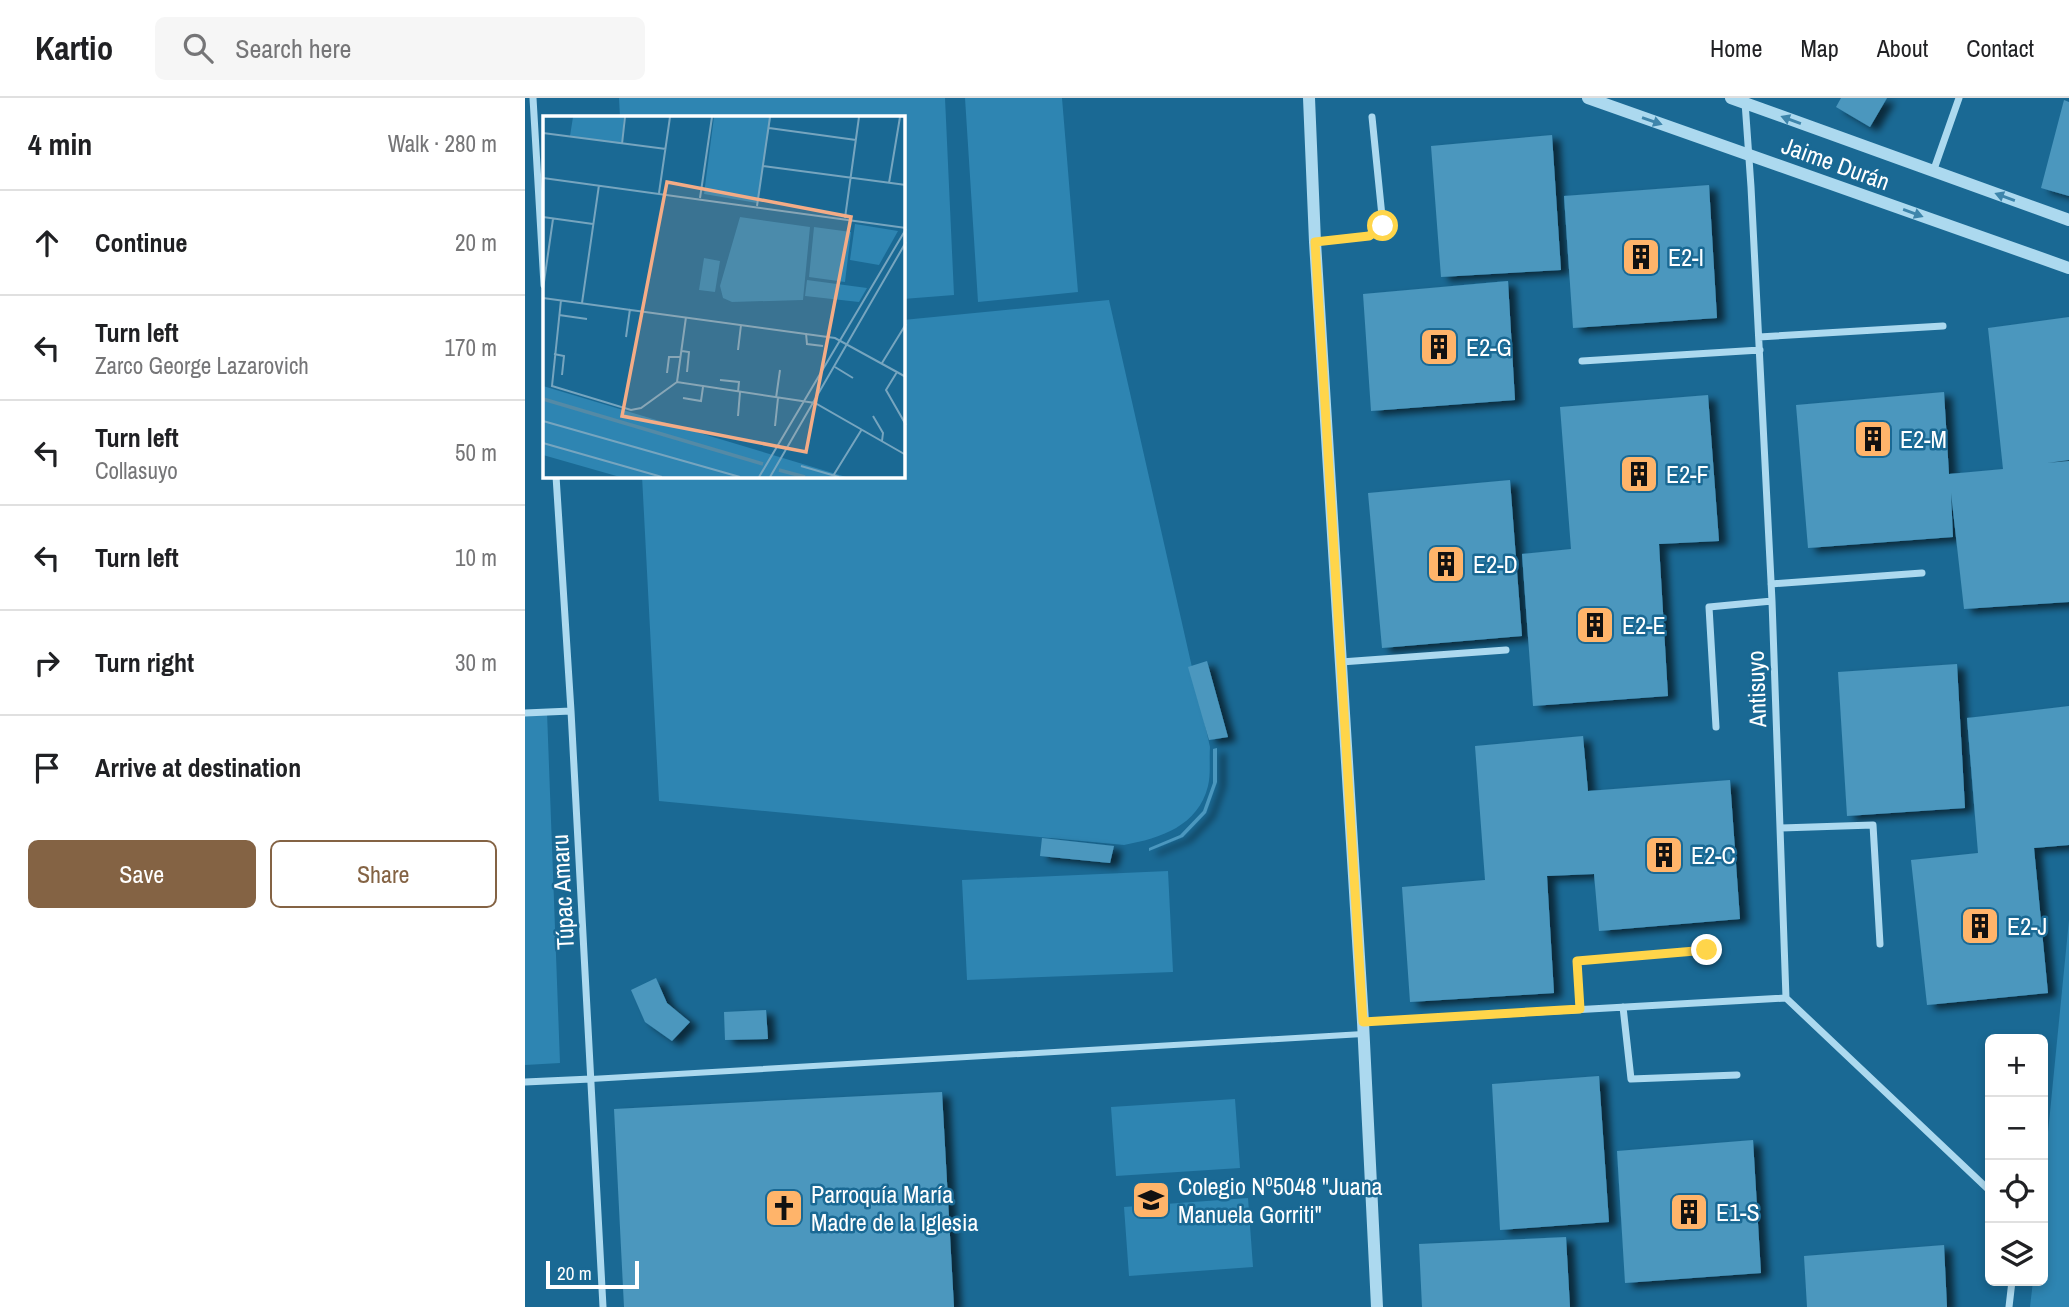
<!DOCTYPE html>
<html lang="en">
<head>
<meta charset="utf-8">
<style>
	:root { --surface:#fff; --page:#f6f6f6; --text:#202124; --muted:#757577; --line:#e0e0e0; --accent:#846344 }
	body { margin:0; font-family:"Archivo Narrow",sans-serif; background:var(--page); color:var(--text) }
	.controls { position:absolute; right:21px; bottom:21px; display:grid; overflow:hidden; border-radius:10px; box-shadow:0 4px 10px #0003 }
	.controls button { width:63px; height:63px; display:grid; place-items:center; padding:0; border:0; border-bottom:2px solid var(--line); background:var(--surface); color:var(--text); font:35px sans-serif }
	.scale { position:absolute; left:21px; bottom:18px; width:93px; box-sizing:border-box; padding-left:7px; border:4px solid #fff; border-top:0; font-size:19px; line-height:24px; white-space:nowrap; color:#fff; -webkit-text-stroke:5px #1a6994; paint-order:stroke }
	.stop { position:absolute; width:21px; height:21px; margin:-16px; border:5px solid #ffd54a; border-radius:50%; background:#fff }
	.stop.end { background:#ffd54a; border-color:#fff; box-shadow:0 2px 7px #0008 }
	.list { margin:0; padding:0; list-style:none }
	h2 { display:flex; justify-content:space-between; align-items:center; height:91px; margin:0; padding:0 28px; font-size:30px }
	h2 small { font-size:23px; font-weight:400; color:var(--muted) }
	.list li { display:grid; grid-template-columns:46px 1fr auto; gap:21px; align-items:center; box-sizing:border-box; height:105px; padding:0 28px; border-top:2px solid var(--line) }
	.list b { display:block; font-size:26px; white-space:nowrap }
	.list p { margin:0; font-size:23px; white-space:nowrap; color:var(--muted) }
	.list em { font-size:23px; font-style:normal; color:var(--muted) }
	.actions { display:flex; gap:14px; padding:21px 28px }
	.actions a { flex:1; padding:16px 0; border:2px solid var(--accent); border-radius:10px; text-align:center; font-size:24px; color:var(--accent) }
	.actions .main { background:var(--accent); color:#fff }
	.icon { flex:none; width:38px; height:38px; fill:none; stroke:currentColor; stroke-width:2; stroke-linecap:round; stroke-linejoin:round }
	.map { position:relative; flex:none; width:1544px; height:1209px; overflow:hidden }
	header { display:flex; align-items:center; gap:42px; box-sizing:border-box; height:98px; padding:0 35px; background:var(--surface); border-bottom:2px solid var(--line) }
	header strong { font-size:33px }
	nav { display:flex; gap:38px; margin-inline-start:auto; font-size:24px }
	.search { width:490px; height:63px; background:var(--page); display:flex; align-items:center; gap:18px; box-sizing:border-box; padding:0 24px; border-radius:10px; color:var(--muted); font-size:26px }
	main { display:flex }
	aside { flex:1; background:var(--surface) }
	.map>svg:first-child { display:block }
</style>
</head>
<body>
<header>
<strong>Kartio</strong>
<div class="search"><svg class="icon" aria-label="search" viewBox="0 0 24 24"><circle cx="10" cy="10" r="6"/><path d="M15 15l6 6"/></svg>Search here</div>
<nav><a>Home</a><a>Map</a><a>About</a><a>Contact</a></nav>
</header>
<main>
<aside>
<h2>4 min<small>Walk · 280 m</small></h2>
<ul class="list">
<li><svg class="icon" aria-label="ahead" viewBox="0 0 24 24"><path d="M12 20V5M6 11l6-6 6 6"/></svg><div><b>Continue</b></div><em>20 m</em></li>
<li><svg class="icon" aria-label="left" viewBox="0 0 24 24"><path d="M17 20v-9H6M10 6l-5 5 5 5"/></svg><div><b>Turn left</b><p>Zarco George Lazarovich</p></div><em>170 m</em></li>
<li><svg class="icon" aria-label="left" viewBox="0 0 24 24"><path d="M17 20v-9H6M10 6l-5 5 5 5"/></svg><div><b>Turn left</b><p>Collasuyo</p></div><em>50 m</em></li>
<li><svg class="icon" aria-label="left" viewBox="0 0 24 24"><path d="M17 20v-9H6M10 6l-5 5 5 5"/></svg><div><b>Turn left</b></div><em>10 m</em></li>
<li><svg class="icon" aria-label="right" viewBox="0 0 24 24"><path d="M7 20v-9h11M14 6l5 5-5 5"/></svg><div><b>Turn right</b></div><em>30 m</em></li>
<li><svg class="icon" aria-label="arrive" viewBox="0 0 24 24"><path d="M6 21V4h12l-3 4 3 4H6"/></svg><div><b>Arrive at destination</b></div></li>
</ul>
<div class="actions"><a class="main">Save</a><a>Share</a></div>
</aside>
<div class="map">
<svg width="1544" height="1209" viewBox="0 0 1544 1209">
	<defs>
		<filter id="shadow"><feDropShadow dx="8" dy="4.5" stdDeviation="3.5" flood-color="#0009"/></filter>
	</defs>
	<rect width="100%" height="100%" fill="#1a6994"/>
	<path fill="#2e85b2" d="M94,0H420L429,197L378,201V19H95Z
		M440,0H537L553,194L453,204Z
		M584,202L685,649C684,661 686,676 683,688C673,728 636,740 599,747L134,703L117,378H378V222Z
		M22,614L35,965L0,967V615Z
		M643,773L648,874L442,882L437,782Z
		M1544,822V1209H1505L1508,1183H1518V1085Z
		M710,1001L715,1070L591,1078L586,1009Z
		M723,1100L728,1169L604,1178L599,1109Z"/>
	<path fill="#4b97be" filter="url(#shadow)" d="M1316,0H1362L1345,29L1311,9Z
		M1539,2L1544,4V98L1516,90Z
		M1027,37L1036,172L916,179L906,48Z
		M1184,87L1192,220L1048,230L1039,98Z
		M983,183L990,302L846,313L838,196Z
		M1544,219V362L1522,365L1544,363V504L1439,511L1426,395L1428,439L1283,450L1271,307L1419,294L1424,376L1478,371L1463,230Z
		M1183,297L1194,443L1134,446L1143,598L1008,608L997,456L1046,451L1035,309Z
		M985,382L997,538L857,550L843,395Z
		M682,563L703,639L684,642L663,569Z
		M1432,566L1440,710L1322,718L1313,574Z
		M1544,608V747L1509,750L1523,895L1402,907L1386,762L1453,755L1442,620Z
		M1058,638L1063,693L1205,682L1215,821L1074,833L1069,776L1022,778L1029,895L885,904L877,789L960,782L950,648Z
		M692,650V684L681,715L658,739L624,753V750L655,737L678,713L688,685V651Z
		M517,740L589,748L585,765L515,758Z
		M131,880L142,905L165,924L147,943L120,924L106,892Z
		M241,912L243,941L200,942L199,914Z
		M1074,978L1084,1124L975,1132L967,986Z
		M417,994L429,1209H99L89,1011Z
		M1228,1042L1236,1175L1100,1185L1092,1053Z
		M1041,1139L1045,1209H897L894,1146Z
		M1419,1147L1422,1209H1282L1279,1158Z"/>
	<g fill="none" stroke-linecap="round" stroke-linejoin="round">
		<path stroke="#acd9ef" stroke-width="6" d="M66,981L838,936"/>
		<path stroke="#acd9ef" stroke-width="7" d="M8,0L19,187
			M1220,4L1226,89L1247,503L1261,900L1465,1093
			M1408,74L1434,0
			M790,144L844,138L858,128L847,19
			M1234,239L1418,228
			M1057,263L1235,252
			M31,378L46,613L78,1209
			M1246,486L1397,475
			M816,564L981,552
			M0,615L46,613
			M1191,629L1184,509L1247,503
			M1256,730L1348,727L1355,846
			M1098,909L1106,981L1212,977
			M1055,911L1052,863L1182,852
			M838,924L1261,900
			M0,984L66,981
			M1484,1209L1487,1183"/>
		<path stroke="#acd9ef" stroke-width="12" d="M784,0L790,144L838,924L852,1209
			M1063,0L1544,170
			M1206,0L1544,122"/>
	</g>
	<defs><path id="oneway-solid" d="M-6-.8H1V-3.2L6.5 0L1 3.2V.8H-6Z" transform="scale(1.75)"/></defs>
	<g fill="#3e85ab">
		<use href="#oneway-solid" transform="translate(1266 22) rotate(-160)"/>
		<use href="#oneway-solid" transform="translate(1127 23) rotate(19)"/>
		<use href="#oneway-solid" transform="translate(1480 99) rotate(-160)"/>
		<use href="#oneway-solid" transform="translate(1388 115) rotate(20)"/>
	</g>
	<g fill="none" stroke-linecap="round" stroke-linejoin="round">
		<path stroke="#ffd54a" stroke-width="9" d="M858,128L844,138L790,144L838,924L1055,911L1052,863L1182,852"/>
	</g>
	<defs>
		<symbol id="building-square" viewBox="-11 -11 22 22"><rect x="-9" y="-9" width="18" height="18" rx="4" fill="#ffb46a" stroke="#1a6994"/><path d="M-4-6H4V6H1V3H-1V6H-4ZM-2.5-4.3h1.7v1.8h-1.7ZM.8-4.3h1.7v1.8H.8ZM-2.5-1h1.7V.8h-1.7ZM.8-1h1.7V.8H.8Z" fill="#111"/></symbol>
		<symbol id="school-square" viewBox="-11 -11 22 22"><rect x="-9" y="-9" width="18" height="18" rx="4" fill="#ffb46a" stroke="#1a6994"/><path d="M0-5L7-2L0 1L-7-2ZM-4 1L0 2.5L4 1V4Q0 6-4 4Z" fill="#111"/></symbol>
		<symbol id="church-square" viewBox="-11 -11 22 22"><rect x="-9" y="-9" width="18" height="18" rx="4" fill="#ffb46a" stroke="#1a6994"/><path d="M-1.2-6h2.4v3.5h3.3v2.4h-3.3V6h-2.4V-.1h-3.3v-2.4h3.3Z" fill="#111"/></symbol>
	</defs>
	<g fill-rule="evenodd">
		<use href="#building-square" x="1094" y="137" width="44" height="44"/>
		<use href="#building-square" x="892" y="227" width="44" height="44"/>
		<use href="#building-square" x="1326" y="319" width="44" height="44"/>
		<use href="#building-square" x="1092" y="354" width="44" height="44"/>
		<use href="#building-square" x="899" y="444" width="44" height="44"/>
		<use href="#building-square" x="1048" y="505" width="44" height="44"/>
		<use href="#building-square" x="1117" y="735" width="44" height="44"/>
		<use href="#building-square" x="1433" y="806" width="44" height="44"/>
		<use href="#school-square" x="604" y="1080" width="44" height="44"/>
		<use href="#church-square" x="237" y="1088" width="44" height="44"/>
		<use href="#building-square" x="1142" y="1092" width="44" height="44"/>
	</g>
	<g text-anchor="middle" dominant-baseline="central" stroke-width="5" stroke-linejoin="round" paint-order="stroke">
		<g font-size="24" fill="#fff" stroke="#1a6994">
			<text transform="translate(1311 65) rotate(20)">Jaime Durán</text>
			<text transform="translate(1231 591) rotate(-92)">Antisuyo</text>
			<text transform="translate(37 794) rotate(-93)">Túpac Amaru</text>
		</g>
		<g font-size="24" fill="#fff" stroke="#1a6994" text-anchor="start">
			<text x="1143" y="159">E2-I</text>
			<text x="941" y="249">E2-G</text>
			<text x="1375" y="341">E2-M</text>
			<text x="1141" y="376">E2-F</text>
			<text x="948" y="466">E2-D</text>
			<text x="1097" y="527">E2-E</text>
			<text x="1166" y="757">E2-C</text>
			<text x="1482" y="828">E2-J</text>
			<text x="653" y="1088">Colegio Nº5048 "Juana<tspan x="653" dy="28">Manuela Gorriti"</tspan></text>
			<text x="286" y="1096">Parroquía María<tspan x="286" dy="28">Madre de la Iglesia</tspan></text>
			<text x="1191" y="1114">E1-S</text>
		</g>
	</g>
	<g transform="translate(18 18)">
		<rect width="362" height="362" fill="#1a6994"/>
		<path d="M30,1H81L79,28L27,20ZM171,1H228L214,87L161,78ZM197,101L267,111L260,184L189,186L180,182L177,170ZM312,108L355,115L336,149L307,144ZM271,111L308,116L302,166L266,161ZM161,142L177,145L172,176L156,174ZM264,164L324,172L316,186L262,180ZM0,270L303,361H77L0,339Z" fill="#2e85b2"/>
		<path fill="none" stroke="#548aa6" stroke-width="3.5" d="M0,283L220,348M236,354L262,361"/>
		<path fill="none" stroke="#76a5bf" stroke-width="2" d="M226,12L313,24M0,17L123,33M79,28L82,1M220,50L363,69M0,62L363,112M346,67L357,1M116,77L127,1M157,82L169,1M214,90L227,1M0,101L50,108M302,102L316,1M0,173L10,103M0,182L292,222L363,261M18,184L9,270L88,294L98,292L134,266L272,287L363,339M39,187L56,69M16,199L44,203M263,217L264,228L280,230M83,221L87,193M195,234L198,209M139,235L146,236L144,256M11,238L21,240L19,259M339,247L363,208M292,251L310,262M354,256L343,274L363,309M124,257L126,241H138M177,264L196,266L195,276M134,266L143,201M140,282L158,285L160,271M233,282L237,254M195,300L197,276M330,300L340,317L339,325M0,305L197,361M232,310L235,282M0,327L119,361M258,350L296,361M290,360L319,313M216,361L363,113M227,361L363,126"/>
		<path fill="#f4ac86" fill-opacity="0.15" stroke="#f4ac86" stroke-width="3.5" d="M124,66L308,101L263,336L79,300Z"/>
		<rect width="362" height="362" fill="none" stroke="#fff" stroke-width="3.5"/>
	</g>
</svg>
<div class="controls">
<button>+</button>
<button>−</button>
<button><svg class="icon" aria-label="locate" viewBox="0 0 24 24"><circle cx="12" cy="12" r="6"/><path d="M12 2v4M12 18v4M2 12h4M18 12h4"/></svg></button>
<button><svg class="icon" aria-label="layers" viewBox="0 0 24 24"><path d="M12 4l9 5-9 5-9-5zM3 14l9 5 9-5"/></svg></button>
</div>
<div class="scale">20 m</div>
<div class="stop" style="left:858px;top:128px"></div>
<div class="stop end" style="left:1182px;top:852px"></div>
</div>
</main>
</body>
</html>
